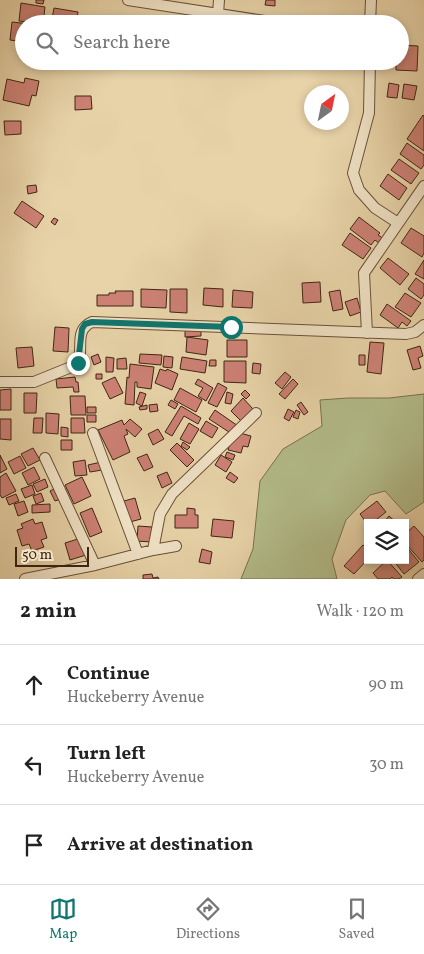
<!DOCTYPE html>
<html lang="en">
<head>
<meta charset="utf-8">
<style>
	:root { --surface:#fff; --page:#f6f6f6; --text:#222; --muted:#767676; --line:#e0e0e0; --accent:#0f766e }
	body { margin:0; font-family:Vollkorn,serif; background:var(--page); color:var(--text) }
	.controls { position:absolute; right:15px; bottom:15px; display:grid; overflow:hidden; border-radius:0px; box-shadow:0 2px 8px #0003 }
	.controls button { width:45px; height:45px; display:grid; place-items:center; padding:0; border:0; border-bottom:1px solid var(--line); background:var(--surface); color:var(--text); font:25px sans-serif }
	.compass { position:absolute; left:304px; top:85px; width:45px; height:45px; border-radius:50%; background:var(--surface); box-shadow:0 2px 8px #0003; rotate:33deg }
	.scale { position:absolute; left:15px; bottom:12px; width:74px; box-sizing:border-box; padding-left:5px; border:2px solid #3f2612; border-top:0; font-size:14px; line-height:18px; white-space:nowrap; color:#3f2612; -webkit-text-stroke:4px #f0e2c6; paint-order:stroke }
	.stop { position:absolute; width:15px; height:15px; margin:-11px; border:4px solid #0f766e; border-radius:50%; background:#fff }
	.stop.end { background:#0f766e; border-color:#fff; box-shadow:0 1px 5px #0008 }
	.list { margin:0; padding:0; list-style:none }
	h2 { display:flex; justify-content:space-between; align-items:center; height:65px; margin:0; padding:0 20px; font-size:21px }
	h2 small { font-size:16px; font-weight:400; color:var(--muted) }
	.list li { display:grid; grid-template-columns:32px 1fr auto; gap:15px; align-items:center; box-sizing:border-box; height:80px; padding:0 20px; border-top:1px solid var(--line) }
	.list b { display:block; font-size:19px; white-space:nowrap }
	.list p { margin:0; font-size:16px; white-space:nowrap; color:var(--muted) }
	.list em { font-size:16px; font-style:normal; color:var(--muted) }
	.icon { flex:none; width:28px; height:28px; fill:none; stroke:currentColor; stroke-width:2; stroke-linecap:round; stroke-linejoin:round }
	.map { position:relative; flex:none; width:424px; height:579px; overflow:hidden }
	.search { position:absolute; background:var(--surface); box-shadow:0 2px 8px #0003; left:15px; right:15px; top:15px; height:55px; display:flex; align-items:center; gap:12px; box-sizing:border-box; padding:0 18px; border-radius:28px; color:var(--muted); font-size:19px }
	.sheet { height:305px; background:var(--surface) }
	nav { display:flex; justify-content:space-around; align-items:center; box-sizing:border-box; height:70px; border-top:1px solid var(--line); background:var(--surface); font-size:14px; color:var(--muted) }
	nav a { display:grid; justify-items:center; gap:2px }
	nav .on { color:var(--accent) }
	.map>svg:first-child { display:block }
</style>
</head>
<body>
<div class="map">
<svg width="424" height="579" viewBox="0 0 424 579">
	<rect width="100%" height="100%" fill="#e8d3a8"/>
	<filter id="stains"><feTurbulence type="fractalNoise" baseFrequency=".004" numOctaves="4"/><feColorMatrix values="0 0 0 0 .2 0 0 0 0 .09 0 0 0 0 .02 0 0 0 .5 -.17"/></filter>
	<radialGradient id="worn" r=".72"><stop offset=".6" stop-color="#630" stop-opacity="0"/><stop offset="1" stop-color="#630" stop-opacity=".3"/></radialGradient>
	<path fill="#b3bd8a" stroke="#79724e" d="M424,394V502L406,514L385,491L370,495L346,520L332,559L337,579H241L253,549L260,481L283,449L322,426L320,400L348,398H389Z"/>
	<path fill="#cd8175" stroke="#3f2612" d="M36,0H44L43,4L36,3Z
		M266,0H275V6L265,5Z
		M21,3L45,7L43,24L19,21Z
		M54,8L78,12L76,24H51Z
		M116,21L136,22V24H116Z
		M12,22L30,24H24V42L10,40Z
		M400,45L418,46L417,71L396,70V61H400Z
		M298,61H315L314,64L298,63Z
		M25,78L39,81L36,96L32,95L29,106L3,100L7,79L24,83Z
		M389,83L399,85L397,98L387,97Z
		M404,84L417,86L414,100L402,98Z
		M75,96H91L92,109L75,110Z
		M423,115L424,116V151L407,139Z
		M4,121H21V134L5,135Z
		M407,143L424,155V165L421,169L400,154Z
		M399,159L419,173L411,184L391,170Z
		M388,174L407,188L399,200L380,186Z
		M36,185L37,192L28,194L27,186Z
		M22,201L44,216L36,228L14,213Z
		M359,217L380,233L378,235L384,239L380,244L375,240L371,245L350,229Z
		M54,218L58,220L55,225L51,222Z
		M411,228L424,236V253L422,257L401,243Z
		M350,233L371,248L363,259L342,245Z
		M388,258L409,274L400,285L380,268Z
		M424,260V279L415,274Z
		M416,278L424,284V295L421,299L408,289Z
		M320,282L321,302L303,303L302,283Z
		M204,288L223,289V307L203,305Z
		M141,289L167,290L166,308L141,307Z
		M170,289H187V313L170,312Z
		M233,290L253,292L252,308L232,307Z
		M340,290L343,309L333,311L329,292Z
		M115,291H133V306H97V295H109V293H116Z
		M405,293L421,303L411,317L395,307Z
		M357,298L361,312L350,316L345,302Z
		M387,304L411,321L407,326L402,322L398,328L380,315Z
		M55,327L69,328L68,352L53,351Z
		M185,328H201V336L185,337Z
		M187,337L208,340L206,355L186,352Z
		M227,340H247V357H227Z
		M370,342L384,343L381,374L367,372Z
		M420,346L423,356L418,358L421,368L413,370L407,350Z
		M32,347L34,366L18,368L16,348Z
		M98,354L101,362L94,365L91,357Z
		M140,354L162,355L161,365L139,363Z
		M359,355H365V365H359Z
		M164,356L173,357L172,368L163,367Z
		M106,357L114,358L113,372H106Z
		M182,357L207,361L205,373L180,369Z
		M126,358L127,369H117V359Z
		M210,360H216V366H209Z
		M224,361H246V383L224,382Z
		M253,363L261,364L260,374L252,373Z
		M130,364L154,367L151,389L137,387V382H135L134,405L125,404L127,377L129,378Z
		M160,369L166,371L167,369L178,374L172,390L155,383Z
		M285,372L291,377L282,389L275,383Z
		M96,374H102V379H96Z
		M75,377L76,382H78L79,392H74L73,387L57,388L56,379Z
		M115,377L123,393L110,399L102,383Z
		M198,379L213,388L206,401L198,396L203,388L195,384Z
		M293,379L298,384L285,399L279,394Z
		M218,383L227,388L217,407L208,403Z
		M180,388L202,400L196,412L174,400Z
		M11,389V410H0V390Z
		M245,390L250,395L246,399L241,394Z
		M140,392L146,394L142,406L136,403Z
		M227,392L233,394L231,404L225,403Z
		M24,393H37L36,413H24Z
		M70,396H85L86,415H71Z
		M243,398L253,409L241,421L231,411Z
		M171,400L178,404L175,409L168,405Z
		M301,402L308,412L304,415L297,405Z
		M157,404L158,411L150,412L149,405Z
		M147,405V409L140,410L139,407Z
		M181,406L201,418L198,424L184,416L172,436L165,432Z
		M87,407H96V413H87Z
		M288,409L294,412L289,421L284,418Z
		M215,410L238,426L232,434L209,419Z
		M296,410L300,412L298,419L293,417Z
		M46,413L59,414L58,434L46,433Z
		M87,415H96V422H87Z
		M34,418H43L42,433H33Z
		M71,418H84L85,433H71Z
		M0,419H11V440L0,439Z
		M130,419L142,429L135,437L126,429L128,434L124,436L130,452L113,460L98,430L122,420L124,425Z
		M206,421L218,428L212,438L200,431Z
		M189,423L199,429L190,444L180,439Z
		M61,427L68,428V437L61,436Z
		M158,429L164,439L153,445L148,434Z
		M236,432L251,436L248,447L243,446L241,453L228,450L231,438Z
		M61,440H72V450H61Z
		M183,442L190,447L187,450L181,446Z
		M177,443L194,460L187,467L170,450Z
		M33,448L40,460L28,466L21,454Z
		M227,452L235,455L233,460L225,457Z
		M147,454L153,467L144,471L137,458Z
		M0,455L7,469L0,473Z
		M221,455L232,462L226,472L215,465Z
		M20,456L26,468L14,474L8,462Z
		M85,460L87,475L75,476L73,462Z
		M101,462L102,470L90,472L88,465Z
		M34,467L40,479L28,485L22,473Z
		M167,472L172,483L162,488L157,476Z
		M230,472L238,478L234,483L226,478Z
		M6,473L16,491L2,498L0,495V477Z
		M82,477L91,496L74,504L65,485Z
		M45,479L48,487L37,492L33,484Z
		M32,485L35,494L25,498L21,489Z
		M56,488L61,499L55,501L50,491Z
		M41,493L44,501L36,504L33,496Z
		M16,494L19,501L9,505L6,498Z
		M135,498L141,519L130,522L124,501Z
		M24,501L28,512L18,516L14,504Z
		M377,501L386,512L372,523H368V525L360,514Z
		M50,504V512L32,513V505Z
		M92,508L102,532L90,537L80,513Z
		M187,508L195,509V515H198V528H175V515H187Z
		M389,516L397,523L384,522Z
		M33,519L35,524L42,522L47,538L41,540L44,547L32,551L29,544L22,546L17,530L23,528L21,524Z
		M213,519L234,521L232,538L211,536Z
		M138,526L152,527L151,542L137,541Z
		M414,526L424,537V560L422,562L405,543V534Z
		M81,538L86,555L70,560L65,543Z
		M363,545L368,549V559L354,574L344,566Z
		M405,545L419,562L404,574L393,560H405Z
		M202,549L212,552L210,564L199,562Z
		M387,560L402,577L399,579H394L392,577L390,579H378L373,573Z
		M152,574L153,578L158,577L159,579H143V575Z"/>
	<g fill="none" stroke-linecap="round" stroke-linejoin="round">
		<defs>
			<path id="street" d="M128,0L284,24
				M218,14L219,0
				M370,24L371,0
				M370,61L369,113L353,173L359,190L375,208L398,223
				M367,333L364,273L424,186
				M0,382H34L76,365C86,351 72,331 92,322L406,334L415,332L424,325
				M93,433L138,554
				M45,458L95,565
				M153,550L160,514L172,494L256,413
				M25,579L95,565L153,550L176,546
				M418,579L424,574"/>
		</defs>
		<use href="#street" stroke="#695138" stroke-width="12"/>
		<use href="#street" stroke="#f0e2c6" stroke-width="10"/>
	</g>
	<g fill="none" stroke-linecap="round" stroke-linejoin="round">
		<path stroke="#0f766e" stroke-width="6" d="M78,363L82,329L85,324L92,322L231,327"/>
	</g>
	<rect width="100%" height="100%" filter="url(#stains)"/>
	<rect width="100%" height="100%" fill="url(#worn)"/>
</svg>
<div class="controls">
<button><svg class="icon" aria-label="layers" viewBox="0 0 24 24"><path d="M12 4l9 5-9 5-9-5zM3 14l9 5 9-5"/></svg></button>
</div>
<svg class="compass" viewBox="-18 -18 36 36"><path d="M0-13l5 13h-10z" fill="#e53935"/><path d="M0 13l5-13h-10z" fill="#767676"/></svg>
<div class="scale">50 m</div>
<div class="stop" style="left:231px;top:327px"></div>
<div class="stop end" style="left:78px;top:363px"></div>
<div class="search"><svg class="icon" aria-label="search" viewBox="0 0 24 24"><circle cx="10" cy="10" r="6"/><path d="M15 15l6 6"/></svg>Search here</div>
</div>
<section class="sheet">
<h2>2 min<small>Walk · 120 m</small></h2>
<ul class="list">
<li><svg class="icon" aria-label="ahead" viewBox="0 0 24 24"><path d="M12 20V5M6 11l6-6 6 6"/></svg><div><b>Continue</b><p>Huckeberry Avenue</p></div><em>90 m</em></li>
<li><svg class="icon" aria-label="left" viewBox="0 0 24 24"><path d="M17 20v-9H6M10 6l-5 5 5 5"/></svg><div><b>Turn left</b><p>Huckeberry Avenue</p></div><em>30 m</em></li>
<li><svg class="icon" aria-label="arrive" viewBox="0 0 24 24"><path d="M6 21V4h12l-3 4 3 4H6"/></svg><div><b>Arrive at destination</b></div></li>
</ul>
</section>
<nav>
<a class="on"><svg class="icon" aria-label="map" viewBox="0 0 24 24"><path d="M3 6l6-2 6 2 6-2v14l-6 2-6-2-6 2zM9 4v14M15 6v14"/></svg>Map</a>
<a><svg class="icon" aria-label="directions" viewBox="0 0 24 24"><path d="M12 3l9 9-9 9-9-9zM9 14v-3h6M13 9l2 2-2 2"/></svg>Directions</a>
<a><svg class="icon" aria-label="saved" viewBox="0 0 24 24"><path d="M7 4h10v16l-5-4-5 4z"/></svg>Saved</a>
</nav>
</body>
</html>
